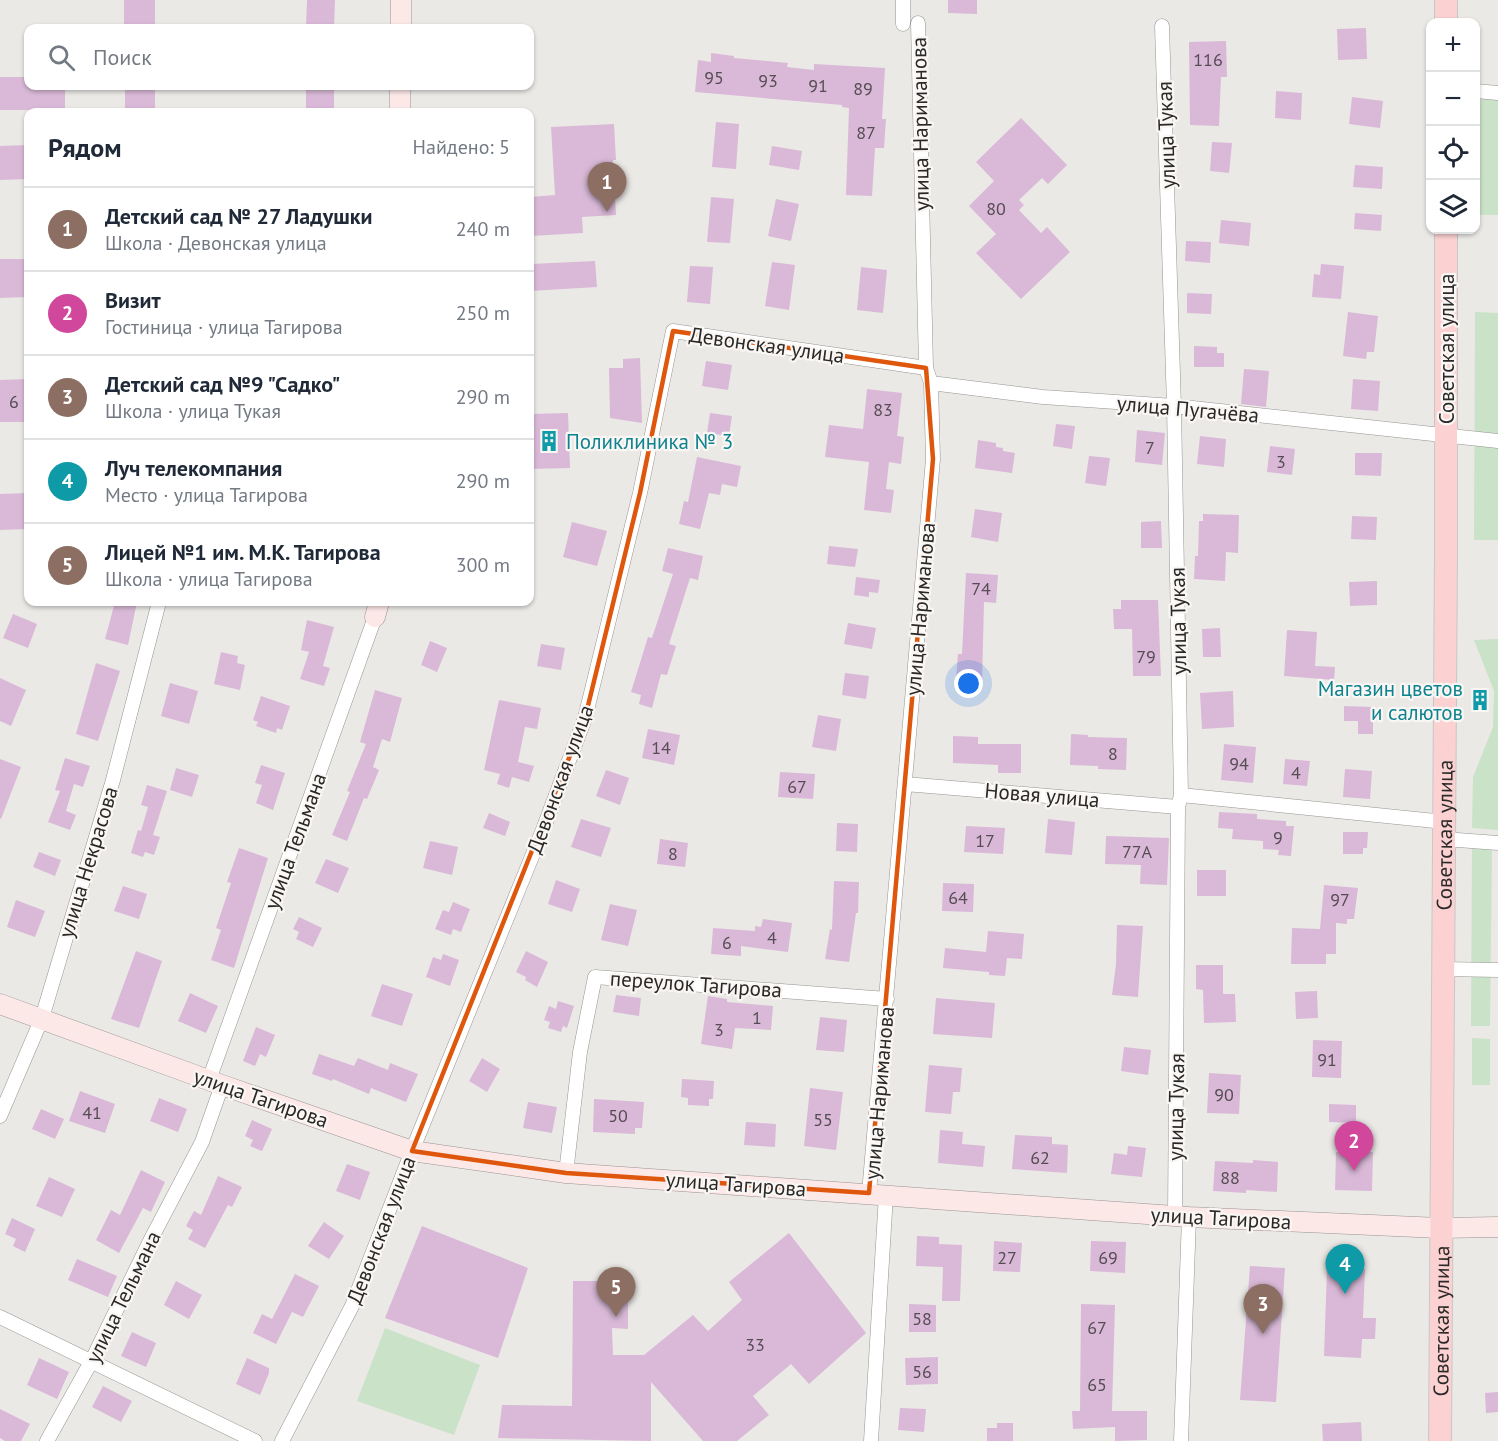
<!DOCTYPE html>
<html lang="ru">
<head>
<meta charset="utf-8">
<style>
	:root { --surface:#fff; --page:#f2f2f3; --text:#1f2937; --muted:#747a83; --line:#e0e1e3; --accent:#b049ad }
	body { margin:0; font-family:"PT Sans",sans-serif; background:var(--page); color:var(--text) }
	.controls { position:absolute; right:18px; top:18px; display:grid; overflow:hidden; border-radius:12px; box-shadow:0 2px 4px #0004 }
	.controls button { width:54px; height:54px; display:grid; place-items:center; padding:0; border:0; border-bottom:2px solid var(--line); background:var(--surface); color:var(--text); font:30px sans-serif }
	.you { position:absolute; left:969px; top:684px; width:21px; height:21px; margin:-15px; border:4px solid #fff; border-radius:50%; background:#1a73e8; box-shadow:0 0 0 9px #1a73e833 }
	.badge { display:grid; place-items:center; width:39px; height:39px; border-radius:50%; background:var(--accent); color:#fff; font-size:20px; font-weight:700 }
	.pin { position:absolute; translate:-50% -50px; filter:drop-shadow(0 2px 3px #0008) }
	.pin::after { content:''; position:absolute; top:32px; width:21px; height:18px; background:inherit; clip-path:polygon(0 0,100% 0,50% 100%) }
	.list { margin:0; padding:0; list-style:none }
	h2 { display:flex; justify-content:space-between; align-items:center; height:78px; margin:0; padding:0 24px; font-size:26px }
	h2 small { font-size:20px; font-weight:400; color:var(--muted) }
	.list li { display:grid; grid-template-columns:39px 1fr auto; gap:18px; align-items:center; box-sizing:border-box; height:84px; padding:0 24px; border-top:2px solid var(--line) }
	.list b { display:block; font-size:22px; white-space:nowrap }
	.list p { margin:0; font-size:20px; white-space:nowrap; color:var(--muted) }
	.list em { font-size:20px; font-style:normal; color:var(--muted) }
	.icon { flex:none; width:33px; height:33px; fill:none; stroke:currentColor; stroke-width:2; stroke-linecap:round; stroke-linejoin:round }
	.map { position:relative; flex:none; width:1498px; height:1441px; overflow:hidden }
	.search { position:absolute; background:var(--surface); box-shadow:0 2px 4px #0004; left:24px; top:24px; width:510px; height:66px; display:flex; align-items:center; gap:15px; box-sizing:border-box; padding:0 21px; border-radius:12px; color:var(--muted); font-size:22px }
	.panel { position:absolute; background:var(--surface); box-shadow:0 2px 4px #0004; left:24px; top:108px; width:510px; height:498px; border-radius:12px }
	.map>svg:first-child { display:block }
</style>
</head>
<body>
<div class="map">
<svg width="1498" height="1441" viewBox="0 0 1498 1441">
	<rect width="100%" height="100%" fill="#ebe9e6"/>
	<path fill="#cae2c8" d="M1479,91L1498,93V215H1478Z
		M1475,312L1498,313V540H1474Z
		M1498,639V830L1472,828L1473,777L1493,727L1494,691L1474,640Z
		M1472,841L1492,843L1490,1026H1471Z
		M1472,1038L1490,1039V1085H1472Z
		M385,1328L480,1365L454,1435L357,1401Z"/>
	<path fill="#d9b9d7" d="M124,0H155V28H124Z
		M307,0H335L334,28H306Z
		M948,0H977V14L948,13Z
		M1366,28L1367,59L1338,60L1337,29Z
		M1226,41L1227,77H1221L1219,126L1190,125L1189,42Z
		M711,53L734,56V58L788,63L787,67L814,70V64L885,68L882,119H886L884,148H875L872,196L846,195L849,108L842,107V105L695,92L698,60L711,62Z
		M0,77H28V86H65V110H0Z
		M125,86H155V112H125Z
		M306,86H334V112H306Z
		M1276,91L1302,93L1301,120L1275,118Z
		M1352,97L1383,101L1380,128L1349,124Z
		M1021,118L1067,165L1048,184L1042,178L1019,200L1024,205L1019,210L1041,233L1047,227L1070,252L1021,299L976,253L996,234L969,206L994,181L976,162Z
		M716,122L739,124L736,169L712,167Z
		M614,124L616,160H613L616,215L582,217L583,233L530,236V197L555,195L551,127Z
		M1212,142L1232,143L1229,173L1210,171Z
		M28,145V179L0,180V146Z
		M772,146L802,151L799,170L769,165Z
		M1355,165L1383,167L1382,189L1353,187Z
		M711,197L734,199L730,243L707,242Z
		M776,199L799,204L791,241L768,236Z
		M1355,213L1382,215L1381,231L1354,229Z
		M1221,220L1251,223L1249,246L1219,243Z
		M1186,241L1211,242L1210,263L1185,261Z
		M0,259H28V297L0,298Z
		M595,261L597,287L530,291V264Z
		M772,262L795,265L789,310L765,306Z
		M1321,264L1344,266L1341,299L1312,297L1314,274L1320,275Z
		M690,266L713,267L710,304L687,302Z
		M861,267L887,270L883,313L857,310Z
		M1187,293L1212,294L1211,314L1187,313Z
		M1348,312L1378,316L1374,352H1367L1366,359L1343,356Z
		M1194,346L1217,347V353H1224V367H1194Z
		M640,358L642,423L610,418L609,368H623V359Z
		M706,361L732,365L728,390L702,386Z
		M1244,369L1269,371L1266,407L1241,404Z
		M28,379V422H0V380Z
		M1353,379L1380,381L1378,411L1351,409Z
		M867,389L902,393L897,436L904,437L901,464L889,462L886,489L894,490L891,513L864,510L869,462L825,457L829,425L863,429Z
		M568,413L570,468L530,469V414Z
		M710,413L732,416L729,436L707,433Z
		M1056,424L1075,426L1072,449L1053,446Z
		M1137,430L1165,433L1162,465L1135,462Z
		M1200,436L1226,439L1224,467L1197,464Z
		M978,440L996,443V447L1003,448V451L1015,453L1012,473L975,468Z
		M1270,446L1295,449L1292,475L1267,472Z
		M1355,453H1382L1381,476L1355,475Z
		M1089,456L1110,458L1106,486L1085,483Z
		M697,457L741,466L737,487L722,484L720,495L709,493L700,529L679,524L684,501L688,502Z
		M28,493V529L0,530V494Z
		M975,509L1002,513L998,542L971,537Z
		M1203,514L1239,515L1238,553L1226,552L1225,581L1194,579L1195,556H1198L1199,521H1203Z
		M1352,516L1377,517L1376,540L1351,539Z
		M1161,521L1162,548H1141V522Z
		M572,522L607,531L597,566L563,557Z
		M829,546L858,549L855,567L827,564Z
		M668,548L703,556L698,580L690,578L669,644L676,646L667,675L661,674L652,708L639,704L641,695L631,692L648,637L652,638L673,574L662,571Z
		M966,573L998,575L996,603L984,602L982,682L956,680L958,654H962Z
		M856,577L880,580L878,593L869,592V597L854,595Z
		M1377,581V605L1350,606L1349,582Z
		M1121,600H1158L1161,676H1133L1132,629H1114L1113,609H1121Z
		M115,602H137L128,645L105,639Z
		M13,614L37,624L28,648L3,638Z
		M307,620L334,627L323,666L330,668L324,686L300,679L309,652L301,650Z
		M848,623L876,628L872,649L844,644Z
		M1220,628L1221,657H1203L1202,629Z
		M1287,630L1317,632L1315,666L1335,667L1334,680L1284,676Z
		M430,641L447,648L437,672L421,665Z
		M541,644L565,648L561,670L537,666Z
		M221,652L238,656L237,663L245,665L240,690L214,684Z
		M96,663L120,671L98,741L76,734Z
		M845,673L869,676L866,699L842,695Z
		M0,678L26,690L11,726L0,721Z
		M170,683L198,691L189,724L161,716Z
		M375,690L402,698L390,742L382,739L373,767L379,770L367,799L364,798L347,841L332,835L350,792L347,791L366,744L360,742Z
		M1233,691L1234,727L1202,729L1200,693Z
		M1473,691H1487V709H1473Z
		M261,696L290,706L282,730L277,728L276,733L256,726L258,722L253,720Z
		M499,700L541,708L537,729L525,727L518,762L534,766L529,782L512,777L509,788L497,784L500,774L484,770Z
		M1344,706L1373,707V734H1358V721H1344Z
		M818,715L841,719L836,751L812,747Z
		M648,729L680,735L674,765L642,758Z
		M1071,734L1088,735V737L1127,738L1126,770L1098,769V766L1070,765Z
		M953,736L978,737V744H1021V773H998V765L953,763Z
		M1224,744L1256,747L1253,783L1221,780Z
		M65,758L90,766L83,787L74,784L66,811L76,815L70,830L48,822L60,791L55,790Z
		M0,759L21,767L1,819L0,818Z
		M1285,759L1310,761L1307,786L1283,784Z
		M261,765L285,773L273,810L256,803L262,785L255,783Z
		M176,768L199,775L192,797L170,790Z
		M1345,769L1372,771L1370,799L1343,797Z
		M606,770L629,778L620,805L596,796Z
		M780,772L815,774L813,799L778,797Z
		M147,785L167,791L153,835L160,837L154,855L145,852L143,857L131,853L138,830L141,831L148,807L141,805Z
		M1219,812L1257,814V819L1286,821V826H1294L1291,856L1278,855L1279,850L1263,849V841L1232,839L1233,829L1218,828Z
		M489,813L510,822L505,836L483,828Z
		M581,819L611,828L601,857L571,847Z
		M1048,819L1075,822L1072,855L1045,853Z
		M837,823L858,824L857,852L836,851Z
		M966,826L1005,828L1003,854L964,852Z
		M1343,832H1368L1367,848H1363V854H1343Z
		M1106,836L1169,838L1167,885L1140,884L1141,865L1105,864Z
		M660,839L688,843L685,867L657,864Z
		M430,841L458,847L452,875L423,868Z
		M239,848L268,858L234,968L211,960L221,930L216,928L231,883L227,882Z
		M39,852L61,860L55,876L33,867Z
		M326,859L349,868L338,893L315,883Z
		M1197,870H1226V896H1197Z
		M556,880L580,889L572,912L548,904Z
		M834,881L859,882L858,913H856L849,962L825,959L830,929L832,930Z
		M943,883L974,884L973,912L942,911Z
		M1324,885L1358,888L1354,919H1347V924L1336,923V954H1326V964H1291L1292,928L1320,929Z
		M123,886L147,894L139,919L114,911Z
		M16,900L45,911L35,937L7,927Z
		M453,902L470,909L461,932L453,929L451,935L435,929L443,910L449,912Z
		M610,904L637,910L628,946L601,940Z
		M299,917L322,928L313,947L296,939L299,932L293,929Z
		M763,919L792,923L788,952L741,946V956L711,954L713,928L755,931V926L761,927Z
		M1117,925L1143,926L1138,997L1112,995L1116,964Z
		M988,931L1024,934L1022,959L1007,958L1005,976L989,975V972L943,968L945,948L986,952Z
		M136,951L162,961L139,1028L111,1019Z
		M526,951L548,962L537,987L525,980L526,977L516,972Z
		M443,954L459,960L450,986L426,977L433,957L441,960Z
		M1196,965H1223V994H1235L1236,1022L1204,1023L1203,990L1196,989Z
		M382,984L413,994L402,1026L371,1016Z
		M1317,991L1318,1018L1296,1019L1295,992Z
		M190,993L218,1006L206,1033L178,1021Z
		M616,995L641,998L639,1016L613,1012Z
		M708,996L727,999V1002L773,1006L771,1030L735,1028L732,1049L701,1044Z
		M936,998L995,1003L992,1038L933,1034Z
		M558,1001L574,1006L567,1028L563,1026L561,1032L548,1028L550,1022L544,1020L549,1006L556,1009Z
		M820,1017L847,1020L844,1052L816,1050Z
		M256,1027L275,1035L266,1057L260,1054L255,1066L243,1061Z
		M1313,1040L1342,1041L1341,1078L1312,1077Z
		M1124,1047L1151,1050L1148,1075L1121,1071Z
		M319,1054L354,1066L358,1058L388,1070L390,1063L418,1074L406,1102L371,1088L369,1094L333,1079L332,1081L312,1074Z
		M482,1058L500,1069L487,1092L469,1081Z
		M929,1065L962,1068L960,1092H953L951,1114L925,1112Z
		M1209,1073L1241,1075L1239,1114L1207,1113Z
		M682,1079L714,1081L713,1099H709V1106L688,1105V1098L681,1097Z
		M810,1088L843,1092L836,1150L804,1146Z
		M80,1091L115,1104L105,1133L69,1121Z
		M159,1098L187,1109L178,1132L150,1121Z
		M594,1099L644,1102L642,1128H635V1134L593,1132Z
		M528,1102L557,1107L552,1133L523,1128Z
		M1329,1104L1356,1105V1123L1329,1122Z
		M41,1109L64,1119L55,1139L32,1129Z
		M252,1120L272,1129L262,1151L250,1146L253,1140L245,1136Z
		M746,1122L776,1124L775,1147L744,1145Z
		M940,1130L963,1132L962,1144L985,1146L983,1167L938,1163Z
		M1015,1135L1052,1137V1144L1068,1145L1067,1173L1012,1169Z
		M1128,1146L1146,1148L1142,1177L1111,1174L1114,1153L1127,1155Z
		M1336,1152H1373L1372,1191L1335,1190Z
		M1253,1160L1278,1162L1277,1192L1246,1190V1193L1213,1191L1215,1161L1253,1163Z
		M347,1164L370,1172L360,1200L336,1191Z
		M141,1170L165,1182L151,1212L143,1208L119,1253L96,1240L111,1210L120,1215Z
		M218,1176L242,1187L232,1207L228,1205L205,1248L188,1239L193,1230L186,1226L194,1211L201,1215Z
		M49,1177L75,1189L62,1217L36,1206Z
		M12,1218L35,1229L25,1252L13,1246L16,1239L5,1234Z
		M324,1222L344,1236L329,1259L308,1246Z
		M422,1226L528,1268L498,1358L385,1318Z
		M789,1233L866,1333L809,1384L791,1364L753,1396L769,1415L737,1441H703L651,1382V1441L498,1438L502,1405L572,1406L573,1281H628V1329L612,1328L613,1355H644L693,1315L708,1331L742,1300L729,1282Z
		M917,1236L939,1237V1244L962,1245L960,1301H942L943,1267L916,1266Z
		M994,1241L1022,1243L1020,1272L993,1271Z
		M1091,1241L1126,1242L1125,1273L1090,1271Z
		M77,1259L117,1276L108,1297L68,1280Z
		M1250,1266L1285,1268L1276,1402L1240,1400Z
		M1327,1268L1365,1269L1363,1318H1376L1375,1339H1362L1361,1358L1324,1356Z
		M295,1274L319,1286L303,1317L292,1312L276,1344L253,1333L262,1314L272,1319Z
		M176,1281L202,1295L189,1319L164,1305Z
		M909,1304L936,1305V1332H909Z
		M1081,1304L1115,1305L1112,1411H1147V1440L1115,1441V1427L1073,1429L1072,1411H1080Z
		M132,1332L156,1343L146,1367L121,1356Z
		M938,1357V1384L906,1385L905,1358Z
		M39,1358L69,1372L57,1399L27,1385Z
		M247,1358L269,1368V1373L260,1395L236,1384Z
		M103,1386L132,1401L121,1422L92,1407Z
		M1498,1392V1412L1486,1413L1485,1393Z
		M900,1408L926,1409L924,1432L898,1430Z
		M0,1409L30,1424L21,1441H5L0,1438Z
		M1361,1422L1362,1441H1323L1322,1424Z
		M997,1423H1013V1441H987V1428H997Z"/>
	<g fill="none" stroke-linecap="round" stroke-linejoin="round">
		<defs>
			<path id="street" d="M903,24V0
				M1162,26L1174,406L1181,795L1178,807L1175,1216
				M1476,91L1498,93
				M931,383L1043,397L1174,406L1498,441
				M905,784L1178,807
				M1181,795L1445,822
				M1444,839L1498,843
				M1442,969L1498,970
				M209,1080L375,617
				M0,1116L42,1018L113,780L159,602
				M566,1173L580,1052L595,977L887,999
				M869,1193L933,459L931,383L926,368L918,23
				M0,1317L255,1441
				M47,1441L92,1360L150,1241L202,1142L222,1085
				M282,1441L352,1306L412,1151L544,827L585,718L640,493L673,331L926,368
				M871,1441L886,1195
				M1181,1441L1189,1217"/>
			<path id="secondary" d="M401,28V0
				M400,112V86
				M375,617L379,602
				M0,1004L222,1085L412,1151L566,1173L1189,1217L1440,1228L1498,1227"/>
			<g id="primary">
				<path d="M1446,0V22"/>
				<path id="s1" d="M1440,1441L1446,551V230"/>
			</g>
		</defs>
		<use href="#street" stroke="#979492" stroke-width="15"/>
		<use href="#secondary" stroke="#979492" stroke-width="21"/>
		<use href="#primary" stroke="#c8c7c7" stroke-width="24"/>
		<use href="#street" stroke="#fff" stroke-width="14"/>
		<use href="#secondary" stroke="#fde8e8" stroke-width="20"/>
		<use href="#primary" stroke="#fbd1d2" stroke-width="22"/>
	</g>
	<path fill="none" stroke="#de570d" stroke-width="4.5" stroke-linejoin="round" d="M673,331L926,368L933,459L869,1193L566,1173L412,1151L585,718L640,493Z"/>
	<defs>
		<symbol id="building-bare" viewBox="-9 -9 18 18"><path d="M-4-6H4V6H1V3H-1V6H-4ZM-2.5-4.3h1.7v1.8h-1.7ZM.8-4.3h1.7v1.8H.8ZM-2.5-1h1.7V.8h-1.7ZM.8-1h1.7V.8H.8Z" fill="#0f9aa8" stroke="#f9f6f4" stroke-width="2.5" paint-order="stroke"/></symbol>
	</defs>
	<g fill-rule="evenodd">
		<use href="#building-bare" x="534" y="426" width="30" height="30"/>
		<use href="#building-bare" x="1465" y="685" width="30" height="30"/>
	</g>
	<g text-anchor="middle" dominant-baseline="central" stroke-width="4.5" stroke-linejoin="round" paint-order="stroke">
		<g font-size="18" fill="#564d54">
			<text x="1208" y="59">116</text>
			<text x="714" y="77">95</text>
			<text x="768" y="80">93</text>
			<text x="818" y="85">91</text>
			<text x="863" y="88">89</text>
			<text x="866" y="132">87</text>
			<text x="996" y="208">80</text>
			<text x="14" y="401">6</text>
			<text x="883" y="409">83</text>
			<text x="1150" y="447">7</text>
			<text x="1281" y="461">3</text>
			<text x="981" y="588">74</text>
			<text x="1146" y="656">79</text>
			<text x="661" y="747">14</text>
			<text x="1113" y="753">8</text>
			<text x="1239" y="763">94</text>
			<text x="1296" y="772">4</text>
			<text x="797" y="786">67</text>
			<text x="1278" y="837">9</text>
			<text x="985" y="840">17</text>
			<text x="1137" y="851">77А</text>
			<text x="673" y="853">8</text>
			<text x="958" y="897">64</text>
			<text x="1340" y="899">97</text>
			<text x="772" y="937">4</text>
			<text x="727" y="942">6</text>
			<text x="757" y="1017">1</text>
			<text x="719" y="1029">3</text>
			<text x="1327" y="1059">91</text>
			<text x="1224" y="1094">90</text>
			<text x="92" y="1112">41</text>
			<text x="618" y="1115">50</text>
			<text x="823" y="1119">55</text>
			<text x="1040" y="1157">62</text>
			<text x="1230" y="1177">88</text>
			<text x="1007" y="1257">27</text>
			<text x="1108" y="1257">69</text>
			<text x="922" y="1318">58</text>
			<text x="1097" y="1327">67</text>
			<text x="755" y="1344">33</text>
			<text x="922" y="1371">56</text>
			<text x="1097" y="1384">65</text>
		</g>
		<g font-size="21" fill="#2a2928" stroke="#f9f6f4">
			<text transform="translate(920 124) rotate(-91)">улица Нариманова</text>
			<text transform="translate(1166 135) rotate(-92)">улица Тукая</text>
			<text transform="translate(767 345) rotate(8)">Девонская улица</text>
			<text transform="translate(1446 349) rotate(-90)">Советская улица</text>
			<text transform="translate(1188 409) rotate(5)">улица Пугачёва</text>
			<text transform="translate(920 609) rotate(-85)">улица Нариманова</text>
			<text transform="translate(1178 621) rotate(-91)">улица Тукая</text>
			<text transform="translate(560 779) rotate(-70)">Девонская улица</text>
			<text transform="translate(1042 795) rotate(5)">Новая улица</text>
			<text stroke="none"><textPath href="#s1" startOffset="606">Советская улица</textPath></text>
			<text transform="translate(295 841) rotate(-70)">улица Тельмана</text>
			<text transform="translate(88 862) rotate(-73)">улица Некрасова</text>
			<text transform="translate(696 984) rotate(4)">переулок Тагирова</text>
			<text transform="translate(879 1093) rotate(-85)">улица Нариманова</text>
			<text transform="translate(261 1098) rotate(19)">улица Тагирова</text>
			<text transform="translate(1176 1107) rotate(-89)">улица Тукая</text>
			<text transform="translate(736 1184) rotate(4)">улица Тагирова</text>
			<text transform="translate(1221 1218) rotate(3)">улица Тагирова</text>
			<text transform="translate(381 1230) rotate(-69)">Девонская улица</text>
			<text transform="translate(123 1297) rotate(-64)">улица Тельмана</text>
			<text stroke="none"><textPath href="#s1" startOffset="120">Советская улица</textPath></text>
		</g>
		<g font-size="21" fill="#0d838f" stroke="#f9f6f4" text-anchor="start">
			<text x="566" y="441">Поликлиника № 3</text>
			<text x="1463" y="688" text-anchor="end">Магазин цветов<tspan x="1463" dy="24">и салютов</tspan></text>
		</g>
	</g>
</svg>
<div class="controls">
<button>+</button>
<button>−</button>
<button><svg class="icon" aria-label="locate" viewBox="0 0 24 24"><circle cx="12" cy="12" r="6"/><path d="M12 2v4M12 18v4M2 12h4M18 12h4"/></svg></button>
<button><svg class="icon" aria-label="layers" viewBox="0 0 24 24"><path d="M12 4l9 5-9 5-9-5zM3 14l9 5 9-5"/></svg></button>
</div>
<div class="you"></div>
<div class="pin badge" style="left:607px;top:212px;background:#8d6e63">1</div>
<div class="pin badge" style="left:1354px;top:1171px;background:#d1479c">2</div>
<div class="pin badge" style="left:1263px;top:1334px;background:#8d6e63">3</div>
<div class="pin badge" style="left:1345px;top:1294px;background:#0f9aa8">4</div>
<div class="pin badge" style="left:616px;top:1317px;background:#8d6e63">5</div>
<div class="search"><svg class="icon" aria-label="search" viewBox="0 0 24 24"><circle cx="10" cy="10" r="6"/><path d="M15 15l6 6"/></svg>Поиск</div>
<section class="panel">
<h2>Рядом<small>Найдено: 5</small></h2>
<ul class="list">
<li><span class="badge" style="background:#8d6e63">1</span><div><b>Детский сад № 27 Ладушки</b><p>Школа · Девонская улица</p></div><em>240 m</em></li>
<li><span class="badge" style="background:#d1479c">2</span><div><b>Визит</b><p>Гостиница · улица Тагирова</p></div><em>250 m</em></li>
<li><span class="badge" style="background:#8d6e63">3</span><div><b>Детский сад №9 &quot;Садко&quot;</b><p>Школа · улица Тукая</p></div><em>290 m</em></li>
<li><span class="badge" style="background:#0f9aa8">4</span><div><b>Луч телекомпания</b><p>Место · улица Тагирова</p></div><em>290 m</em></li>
<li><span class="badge" style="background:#8d6e63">5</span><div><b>Лицей №1 им. М.К. Тагирова</b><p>Школа · улица Тагирова</p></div><em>300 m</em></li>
</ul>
</section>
</div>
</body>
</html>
